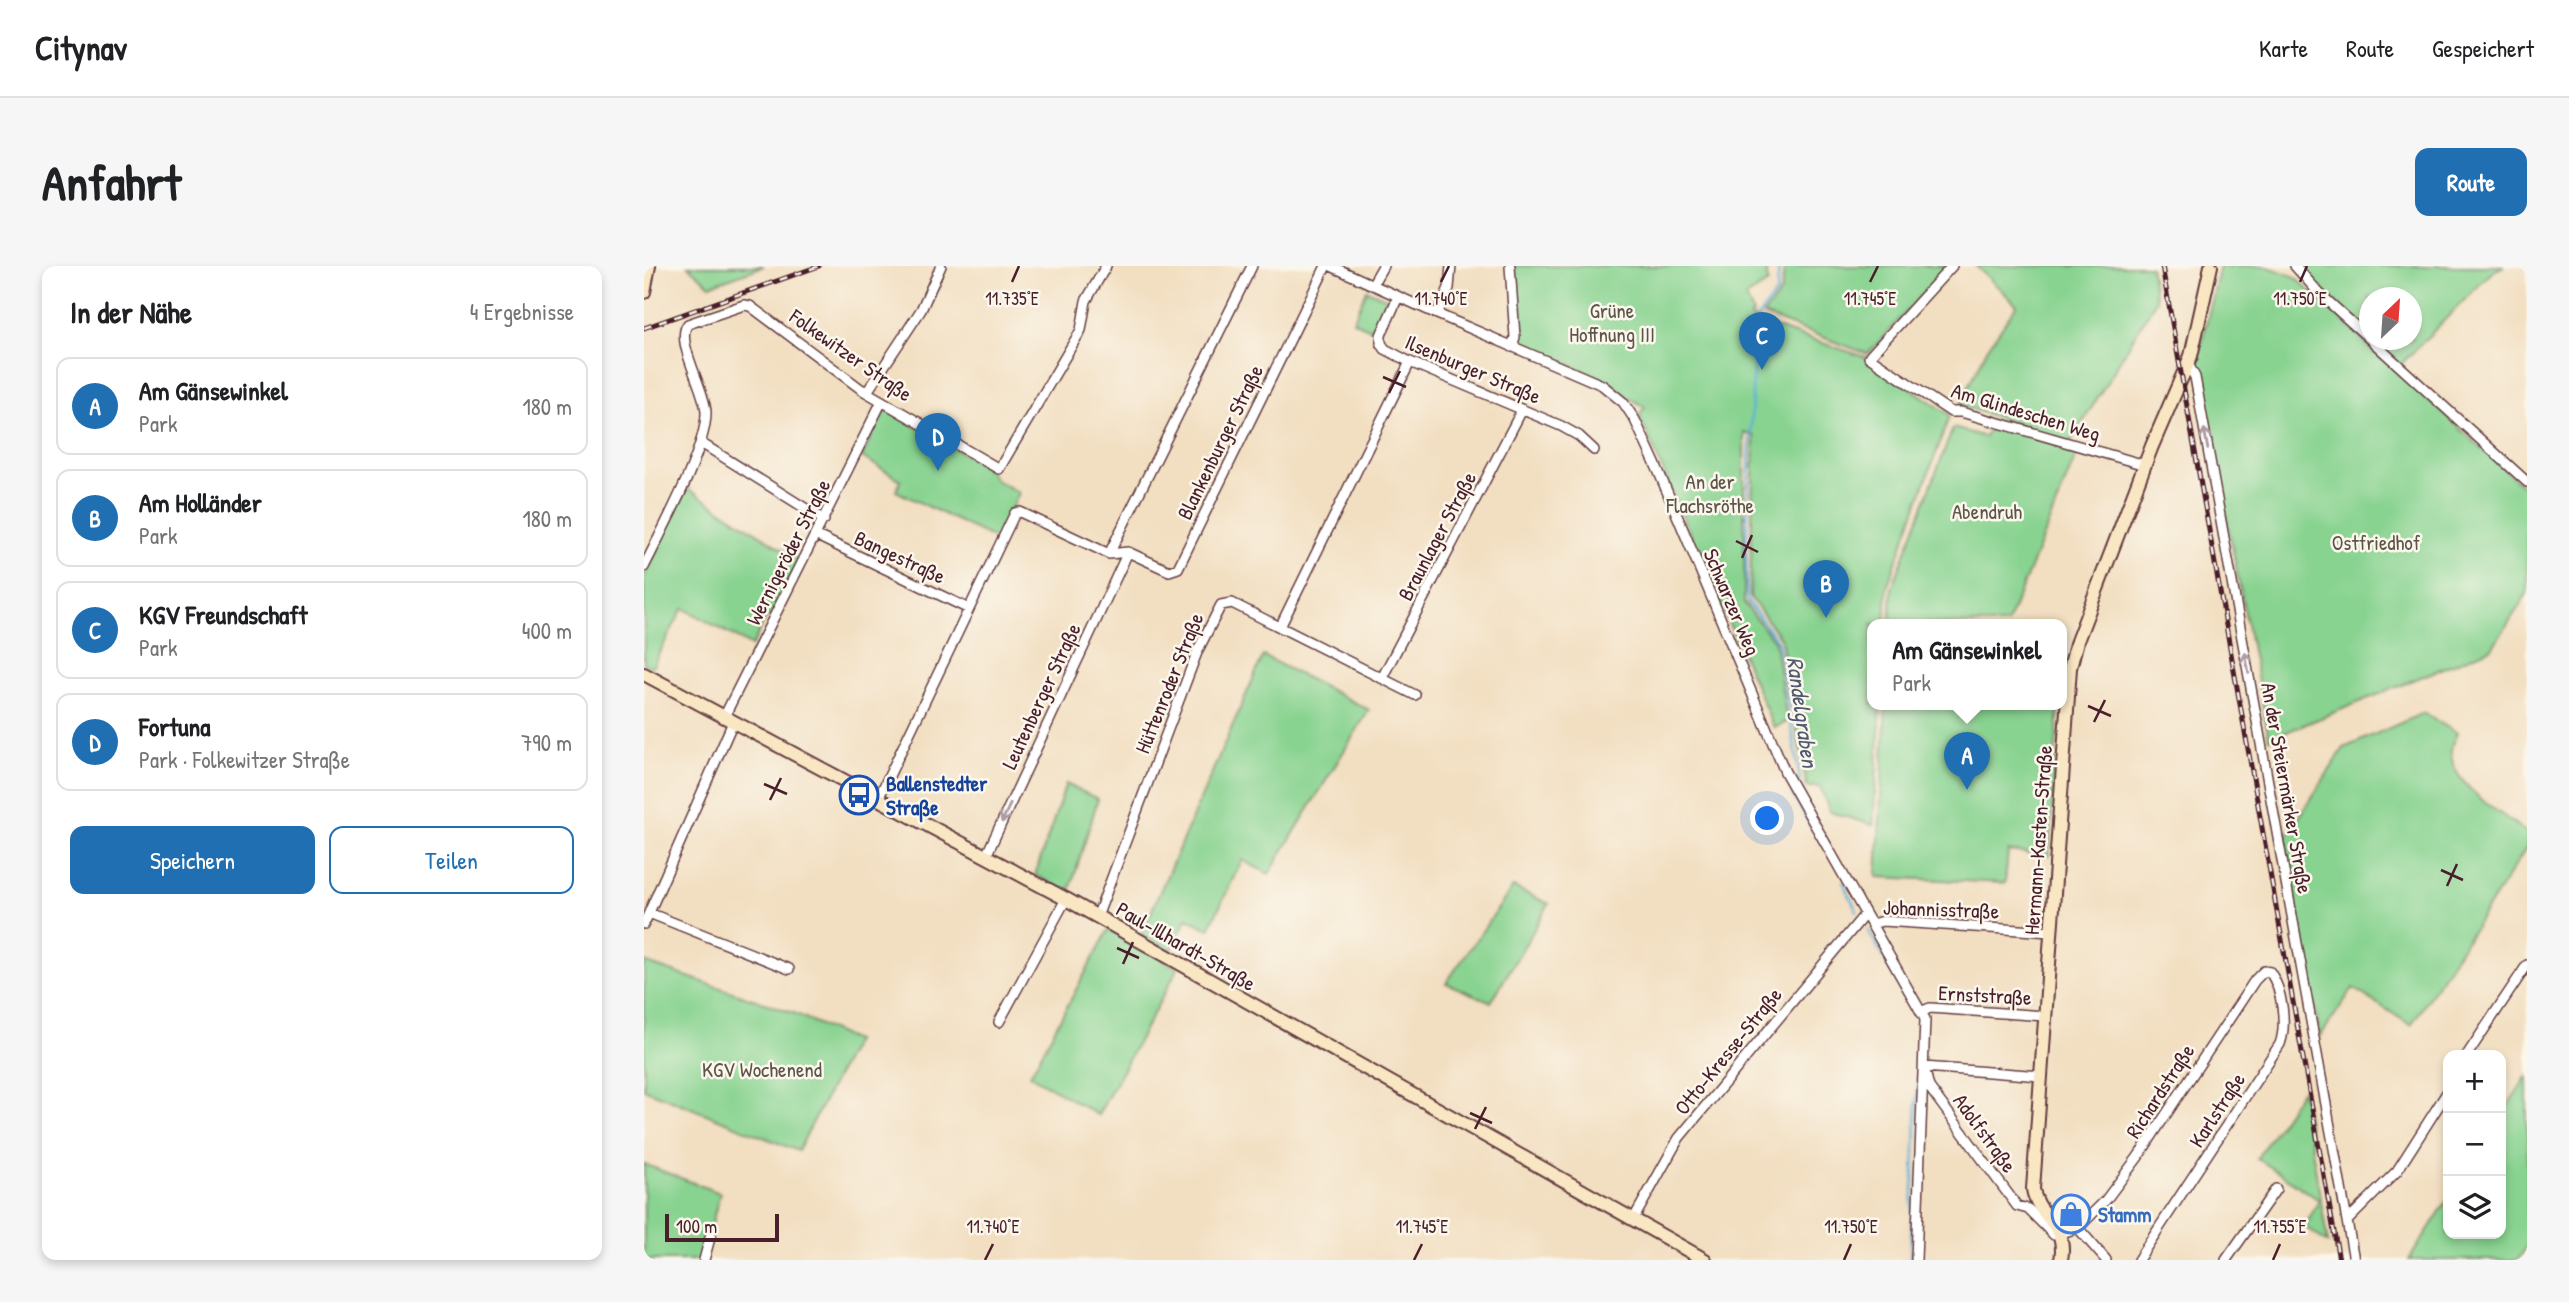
<!DOCTYPE html>
<html lang="de">
<head>
<meta charset="utf-8">
<style>
	:root { --surface:#fff; --page:#f6f6f6; --text:#202124; --muted:#757577; --line:#e0e0e0; --accent:#1f6fb2 }
	body { margin:0; font-family:"Patrick Hand",sans-serif; background:var(--page); color:var(--text) }
	.controls { position:absolute; right:21px; bottom:21px; display:grid; overflow:hidden; border-radius:14px; box-shadow:0 4px 10px #0003 }
	.controls button { width:63px; height:63px; display:grid; place-items:center; padding:0; border:0; border-bottom:2px solid var(--line); background:var(--surface); color:var(--text); font:35px sans-serif }
	.compass { position:absolute; left:1715px; top:21px; width:63px; height:63px; border-radius:50%; background:var(--surface); box-shadow:0 4px 10px #0003; rotate:25deg }
	.scale { position:absolute; left:21px; bottom:18px; width:114px; box-sizing:border-box; padding-left:7px; border:4px solid #4a1f2b; border-top:0; font-size:19px; line-height:24px; white-space:nowrap; color:#4a1f2b; -webkit-text-stroke:5px #fbf7ec; paint-order:stroke }
	.you { position:absolute; left:1124px; top:553px; width:24px; height:24px; margin:-18px; border:5px solid #fff; border-radius:50%; background:#1a73e8; box-shadow:0 0 0 10px #1a73e833 }
	.badge { display:grid; place-items:center; width:46px; height:46px; border-radius:50%; background:var(--accent); color:#fff; font-size:23px; font-weight:700 }
	.pin { position:absolute; translate:-50% -58px; filter:drop-shadow(0 2px 4px #0008) }
	.pin::after { content:''; position:absolute; top:37px; width:24px; height:21px; background:inherit; clip-path:polygon(0 0,100% 0,50% 100%) }
	.popup { position:absolute; left:1223px; top:353px; width:200px; height:91px; box-sizing:border-box; display:grid; place-content:center; border-radius:14px; background:var(--surface); filter:drop-shadow(0 2px 5px #0005); font-size:23px; white-space:nowrap; color:var(--muted) }
	.popup b { font-size:26px; color:var(--text) }
	.popup::after { content:''; position:absolute; left:50%; top:100%; margin-left:-14px; border:14px solid transparent; border-top-color:var(--surface) }
	.list { margin:0; padding:0; list-style:none }
	h2 { display:flex; justify-content:space-between; align-items:center; height:91px; margin:0; padding:0 28px; font-size:30px }
	h2 small { font-size:23px; font-weight:400; color:var(--muted) }
	.list li { display:grid; grid-template-columns:46px 1fr auto; gap:21px; align-items:center; box-sizing:border-box; height:98px; margin:0 14px 14px; padding:0 14px; border:2px solid var(--line); border-radius:14px }
	.list b { display:block; font-size:26px; white-space:nowrap }
	.list p { margin:0; font-size:23px; white-space:nowrap; color:var(--muted) }
	.list em { font-size:23px; font-style:normal; color:var(--muted) }
	.actions { display:flex; gap:14px; padding:21px 28px }
	.actions a { flex:1; padding:16px 0; border:2px solid var(--accent); border-radius:14px; text-align:center; font-size:24px; color:var(--accent) }
	.actions .main { background:var(--accent); color:#fff }
	.icon { flex:none; width:38px; height:38px; fill:none; stroke:currentColor; stroke-width:2; stroke-linecap:round; stroke-linejoin:round }
	.map { position:relative; flex:none; width:1883px; height:994px; overflow:hidden; border-radius:14px }
	header { display:flex; align-items:center; gap:42px; box-sizing:border-box; height:98px; padding:0 35px; background:var(--surface); border-bottom:2px solid var(--line) }
	header strong { font-size:33px }
	nav { display:flex; gap:38px; margin-inline-start:auto; font-size:24px }
	.intro { display:flex; align-items:center; justify-content:space-between; box-sizing:border-box; height:168px; padding:0 42px }
	h1 { margin:0; font-size:49px }
	.button { padding:18px 32px; border-radius:14px; background:var(--accent); color:#fff; font-size:24px; font-weight:700 }
	main { display:flex; gap:42px; padding:0 42px }
	aside { flex:1; background:var(--surface); border-radius:14px; box-shadow:0 4px 10px #0003 }
	.map>svg:first-child { display:block }
</style>
</head>
<body>
<header>
<strong>Citynav</strong>
<nav><a>Karte</a><a>Route</a><a>Gespeichert</a></nav>
</header>
<div class="intro"><h1>Anfahrt</h1><a class="button">Route</a></div>
<main>
<aside>
<h2>In der Nähe<small>4 Ergebnisse</small></h2>
<ul class="list">
<li><span class="badge">A</span><div><b>Am Gänsewinkel</b><p>Park</p></div><em>180 m</em></li>
<li><span class="badge">B</span><div><b>Am Holländer</b><p>Park</p></div><em>180 m</em></li>
<li><span class="badge">C</span><div><b>KGV Freundschaft</b><p>Park</p></div><em>400 m</em></li>
<li><span class="badge">D</span><div><b>Fortuna</b><p>Park · Folkewitzer Straße</p></div><em>790 m</em></li>
</ul>
<div class="actions"><a class="main">Speichern</a><a>Teilen</a></div>
</aside>
<div class="map">
<svg width="1883" height="994" viewBox="0 0 1883 994">
	<rect width="100%" height="100%" fill="#fbf7ec"/>
	<filter id="ink" filterUnits="userSpaceOnUse"><feTurbulence type="fractalNoise" baseFrequency=".0143" numOctaves="2"/><feDisplacementMap in="SourceGraphic" scale="14" xChannelSelector="R" yChannelSelector="G"/><feConvolveMatrix kernelMatrix="1 2 1 2 8 2 1 2 1" color-interpolation-filters="sRGB"/></filter>
	<filter id="wash" filterUnits="userSpaceOnUse"><feTurbulence type="fractalNoise" baseFrequency=".00686" numOctaves="4" result="noise"/><feDisplacementMap in="SourceGraphic" scale="28" xChannelSelector="R" yChannelSelector="G"/><feGaussianBlur stdDeviation="1.57" result="paint"/><feColorMatrix in="noise" values="0 0 0 0 0 0 0 0 0 0 0 0 0 0 0 0 0 1.4 0 .05"/><feComposite in="paint" operator="in"/></filter>
	<g filter="url(#wash)">
		<rect width="100%" height="100%" fill="#f2dec0"/>
		<path fill="#88d390" stroke="#69795e" stroke-width="2" d="M44,0H120L66,19Z
			M869,0H1122L1124,17L1102,31L1109,48L1106,50L1114,56L1221,91L1306,149L1243,321L1241,358H1228V438H1237L1229,559L1186,546L1176,521H1163L1137,373L1106,331L1110,170L1100,167V337L1131,376L1143,456L1130,462L995,149L1001,141L982,130L969,118L878,77L874,67Z
			M1141,0H1304L1224,88L1119,49L1137,26Z
			M1332,0H1506L1512,34L1427,176L1316,139L1343,83L1373,39Z
			M1576,0H1622L1650,10L1883,224V328L1848,382L1625,473L1553,97Z
			M1655,0H1860L1848,6L1756,99L1729,74H1768V32H1726L1725,70L1677,25Z
			M723,24L742,32L745,37L733,66L709,55Z
			M240,143L341,200L352,214L375,227L353,274L252,225L257,214L218,191Z
			M1347,156L1435,183L1363,358H1246L1248,322L1309,162L1341,171Z
			M43,222L155,294L127,350L122,352L108,380L39,342L8,401L0,397V311Z
			M619,390L725,444L625,608L598,594L565,663L543,652L527,685L497,669Z
			M1242,438H1415L1405,590L1364,585L1361,617L1233,611Z
			M1779,447L1813,467C1810,474 1806,481 1807,488C1809,521 1859,548 1883,567V581L1767,759L1709,722L1676,771L1641,573L1700,482Z
			M422,518L454,533L425,627L391,609Z
			M869,621L905,638L847,736L802,717Z
			M465,663L534,702L454,849L386,809Z
			M0,696L150,747L211,775L154,885L0,823Z
			M1883,810V980L1874,994H1765L1804,933V968H1857V850Z
			M1658,824L1684,977L1661,961L1675,934L1613,892Z
			M0,898L76,927L58,994H0Z"/>
		<g fill="none" stroke-linecap="round" stroke-linejoin="round">
			<path stroke="#5cb0d8" stroke-width="2.5" d="M1135,0L1133,26L1111,55L1102,281L1103,335L1134,376L1155,507L1156,514L1153,519
				M1150,525L1148,528L1168,562
				M1199,616L1213,645
				M1224,664L1276,754
				M1275,801V764
				M1266,994L1274,810"/>
		</g>
	</g>
	<g filter="url(#ink)">
		<g fill="none" stroke-linecap="round" stroke-linejoin="round">
			<defs>
				<path id="street" d="M687,0L793,48L958,119L979,136L991,154L1014,204L1141,506L1281,753L1272,994
					M866,0L871,71L868,81
					M1308,0L1225,91L1307,146H1317L1501,199
					M1651,0L1675,27L1883,216
					M728,19L739,0
					M754,31L737,69V77L741,83L766,96L917,160L935,170L950,184
					M793,48L805,22L807,0
					M1544,98L1551,111L1703,955
					M223,126L277,44L297,0
					M57,177L180,254
					M173,270L325,343
					M465,288L484,286L525,305L534,302L682,0
					M0,301C17,266 63,182 62,146C61,123 30,74 44,58L100,39L106,40L217,123L355,203L437,64L442,35L462,0
					M636,361L766,96
					M738,412L878,144
					M80,451L238,135
					M234,533L371,247L376,246L465,288L608,0
					M342,590L484,286
					M5,647L145,703
					M453,651L554,384L577,339L588,337L771,429
					M0,658L89,456
					M1227,658L1239,655L1407,666
					M1279,745L1286,742L1401,750
					M355,756L422,633
					M1823,789L1883,699
					M1397,810L1280,801L1285,821L1373,940L1384,943L1410,969L1434,962L1462,994
					M989,954L1035,872L1221,648
					M1434,962L1461,935L1494,891L1611,714L1620,705L1626,706C1638,723 1643,758 1636,778L1494,994
					M60,994L67,968
					M1582,994L1632,923
					M1710,994L1703,955L1753,905L1804,825"/>
				<path id="secondary" d="M0,26L5,0
					M0,408L422,633L1061,994
					M1417,994C1424,956 1393,952 1389,923L1426,402L1433,375L1508,180L1547,90L1567,0"/>
			</defs>
			<use href="#street" stroke="#633c41" stroke-width="12"/>
			<use href="#secondary" stroke="#633c41" stroke-width="16"/>
			<use href="#street" stroke="#fff" stroke-width="9"/>
			<use href="#secondary" stroke="#f9e7c3" stroke-width="12"/>
			<defs>
				<path id="rail" d="M1518,0L1695,994
					M0,62L175,0"/>
			</defs>
			<use href="#rail" stroke="#4a1f2b" stroke-width="5"/>
			<use href="#rail" stroke="#fbf7ec" stroke-width="2.5" stroke-dasharray="8" stroke-linecap="butt"/>
		</g>
		<defs><path id="oneway-shaft" d="M-6 0H5M1.5-3L5.5 0L1.5 3" fill="none" stroke-width="1.6" stroke-linecap="round" stroke-linejoin="round" transform="scale(1.75)"/></defs>
		<g stroke="#ae9aa0">
			<use href="#oneway-shaft" transform="translate(1562 173) rotate(-100)"/>
			<use href="#oneway-shaft" transform="translate(1603 397) rotate(-100)"/>
			<use href="#oneway-shaft" transform="translate(362 547) rotate(115)"/>
		</g>
	</g>
	<path fill="none" stroke="#4a1f2b" stroke-width="2.5" d="M368,16L375,0M797,16L805,0M1226,16L1234,0M1656,16L1663,0M739,111L762,121M745,127L756,105M1092,275L1114,286M1098,292L1108,269M1444,440L1467,450M1450,456L1461,434M120,518L143,528M126,534L137,512M1797,604L1819,614M1803,620L1813,598M473,682L495,692M479,698L489,676M826,847L848,857M831,863L842,841M341,994L349,978M770,994L778,978M1200,994L1207,978M1629,994L1636,978"/>
	<defs>
		<symbol id="bus-ring" viewBox="-11 -11 22 22"><circle r="9.5" fill="#fbf7ec" stroke="#1a4fb4" stroke-width="1.5"/><path d="M-5-6H5V4H4V6H2V4H-2V6H-4V4H-5ZM-3.5-4V0h7V-4ZM-3.5 1.2v1.5H-2V1.2ZM2 1.2v1.5H3.5V1.2Z" fill="#1a4fb4"/></symbol>
		<symbol id="shop-ring" viewBox="-11 -11 22 22"><circle r="9.5" fill="#fbf7ec" stroke="#3f7fe0" stroke-width="1.5"/><path d="M-5-2.5h2.3a2.7 3.5 0 0 1 5.4 0H5L5.5 6h-11ZM-1.5-2.5h3a1.5 2.3 0 0 0-3 0Z" fill="#3f7fe0"/></symbol>
	</defs>
	<g fill-rule="evenodd">
		<use href="#bus-ring" x="193" y="507" width="44" height="44"/>
		<use href="#shop-ring" x="1405" y="926" width="44" height="44"/>
	</g>
	<g text-anchor="middle" dominant-baseline="central" stroke-width="5" stroke-linejoin="round" paint-order="stroke">
		<g font-size="21" fill="#5d5549" stroke="#fbf7ec">
			<text x="968" y="44">Grüne<tspan x="968" dy="24">Hoffnung III</tspan></text>
			<text x="1066" y="215">An der<tspan x="1066" dy="24">Flachsröthe</tspan></text>
			<text x="1343" y="245">Abendruh</text>
			<text x="1732" y="276">Ostfriedhof</text>
			<text x="118" y="803">KGV Wochenend</text>
		</g>
		<g font-size="21" fill="#4a1f2b" stroke="#fbf7ec">
			<text transform="translate(207 89) rotate(35)">Folkewitzer Straße</text>
			<text transform="translate(829 103) rotate(23)">Ilsenburger Straße</text>
			<text transform="translate(1382 146) rotate(17)">Am Glindeschen Weg</text>
			<text transform="translate(576 176) rotate(-64)">Blankenburger Straße</text>
			<text transform="translate(793 270) rotate(-62)">Braunlager Straße</text>
			<text transform="translate(144 286) rotate(-63)">Wernigeröder Straße</text>
			<text transform="translate(256 291) rotate(25)">Bangestraße</text>
			<text transform="translate(1088 336) rotate(67)">Schwarzer Weg</text>
			<text transform="translate(525 417) rotate(-68)">Hüttenroder Straße</text>
			<text transform="translate(397 430) rotate(-65)">Leutenberger Straße</text>
			<text transform="translate(1643 522) rotate(80)">An der Steiermärker Straße</text>
			<text transform="translate(1394 574) rotate(-86)">Hermann-Kasten-Straße</text>
			<text transform="translate(1297 643) rotate(2)">Johannisstraße</text>
			<text transform="translate(542 680) rotate(30)">Paul-Illhardt-Straße</text>
			<text transform="translate(1341 729) rotate(3)">Ernststraße</text>
			<text transform="translate(1084 785) rotate(-51)">Otto-Kresse-Straße</text>
			<text transform="translate(1516 825) rotate(-57)">Richardstraße</text>
			<text transform="translate(1573 844) rotate(-57)">Karlstraße</text>
			<text transform="translate(1341 867) rotate(54)">Adolfstraße</text>
		</g>
		<g font-size="21" font-weight="bold" fill="#164399" stroke="#fbf7ec" text-anchor="start">
			<text x="242" y="517">Ballenstedter<tspan x="242" dy="24">Straße</tspan></text>
		</g>
		<g font-size="21" font-weight="bold" fill="#366cbe" stroke="#fbf7ec" text-anchor="start">
			<text x="1454" y="948">Stamm</text>
		</g>
		<g font-size="23" font-style="italic" fill="#515970" stroke="#fbf7ec">
			<text transform="translate(1159 446) rotate(82)">Randelgraben</text>
		</g>
	</g>
	<g font-size="18" text-anchor="middle" fill="#4a1f2b" stroke="#fbf7ec" stroke-width="5" stroke-linejoin="round" paint-order="stroke">
		<text x="368" y="39">11.735°E</text>
		<text x="797" y="39">11.740°E</text>
		<text x="1226" y="39">11.745°E</text>
		<text x="1656" y="39">11.750°E</text>
		<text x="349" y="967">11.740°E</text>
		<text x="778" y="967">11.745°E</text>
		<text x="1207" y="967">11.750°E</text>
		<text x="1636" y="967">11.755°E</text>
	</g>
</svg>
<div class="controls">
<button>+</button>
<button>−</button>
<button><svg class="icon" aria-label="layers" viewBox="0 0 24 24"><path d="M12 4l9 5-9 5-9-5zM3 14l9 5 9-5"/></svg></button>
</div>
<svg class="compass" viewBox="-18 -18 36 36"><path d="M0-13l5 13h-10z" fill="#e53935"/><path d="M0 13l5-13h-10z" fill="#757577"/></svg>
<div class="scale">100 m</div>
<div class="you"></div>
<div class="pin badge" style="left:1323px;top:524px">A</div>
<div class="popup"><b>Am Gänsewinkel</b>Park</div>
<div class="pin badge" style="left:1182px;top:352px">B</div>
<div class="pin badge" style="left:1118px;top:104px">C</div>
<div class="pin badge" style="left:294px;top:205px">D</div>
</div>
</main>
</body>
</html>
